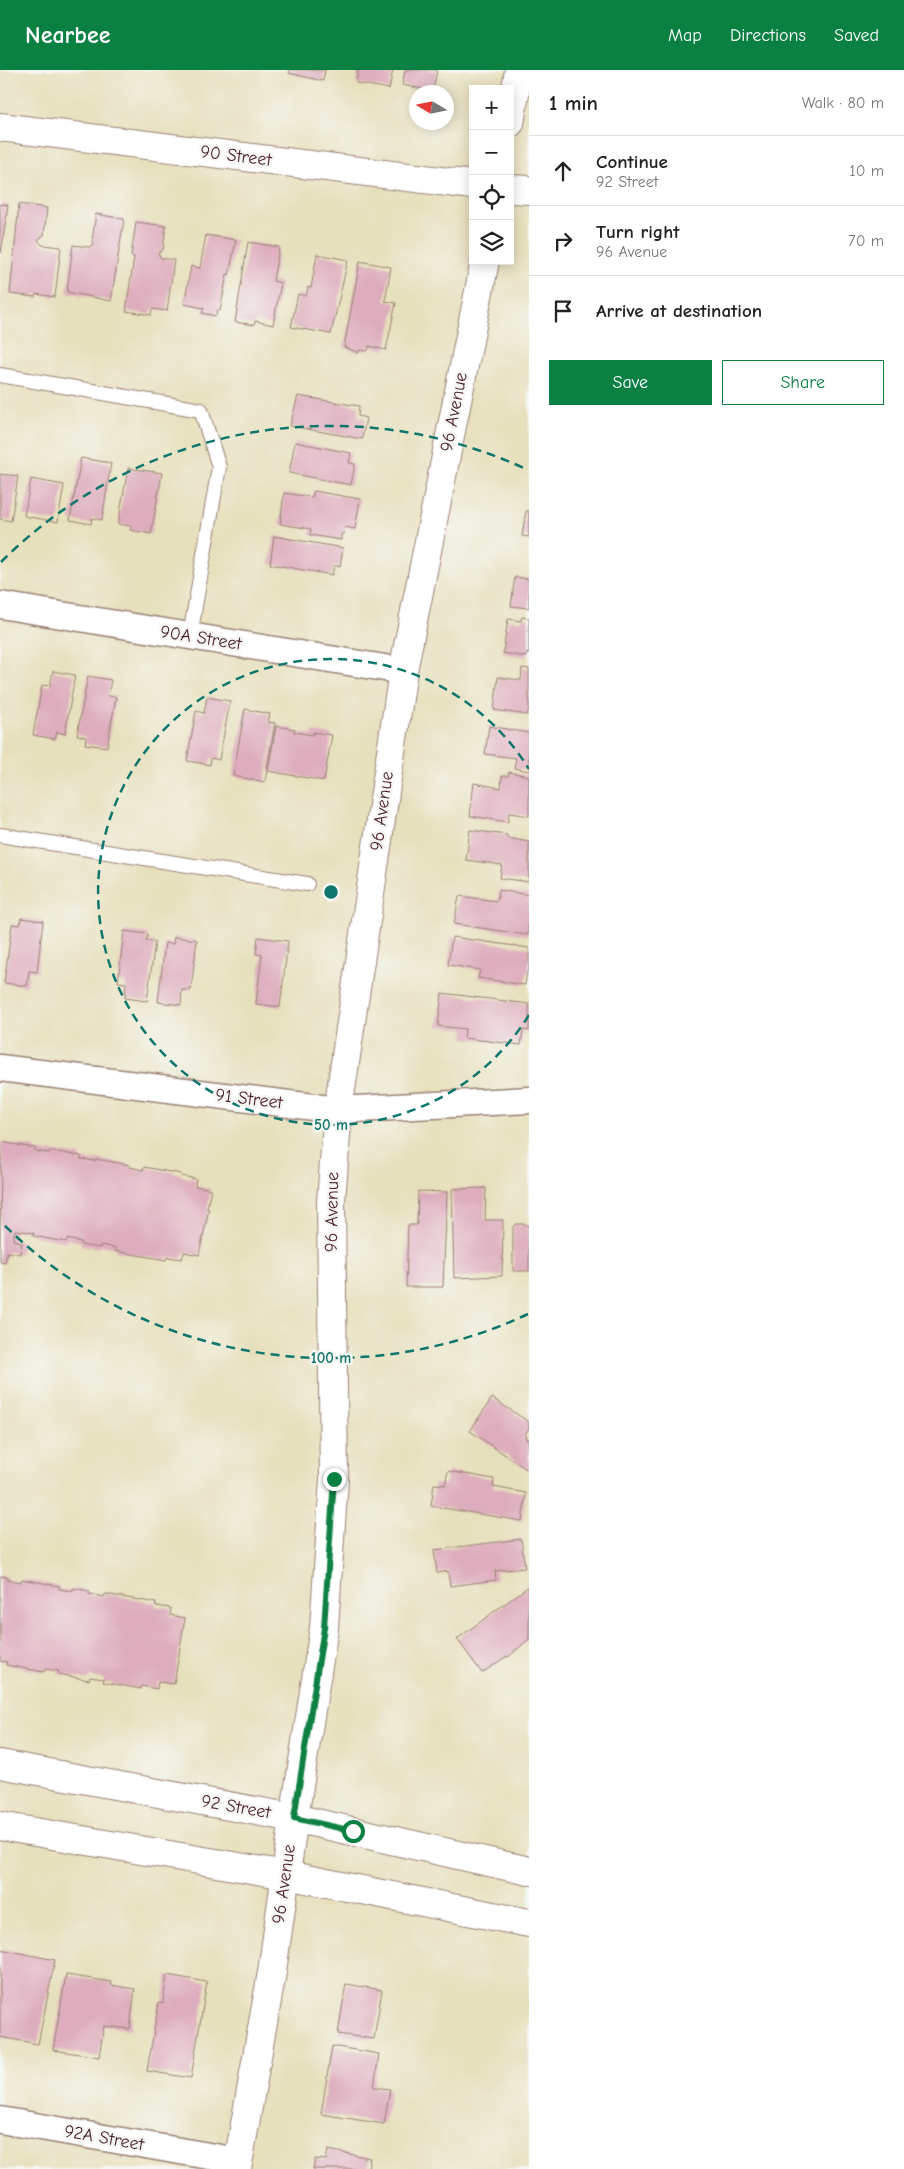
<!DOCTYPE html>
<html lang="en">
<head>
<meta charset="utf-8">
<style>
	:root { --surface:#fff; --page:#f6f6f6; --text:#222; --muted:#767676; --line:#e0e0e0; --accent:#0b8043 }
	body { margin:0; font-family:"Comic Neue",sans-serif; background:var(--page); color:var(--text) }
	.controls { position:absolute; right:15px; top:15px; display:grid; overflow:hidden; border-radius:0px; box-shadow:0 2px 12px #0003 }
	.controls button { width:45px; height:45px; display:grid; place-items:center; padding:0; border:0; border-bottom:1px solid var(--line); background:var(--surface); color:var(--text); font:25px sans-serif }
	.compass { position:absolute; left:409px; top:15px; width:45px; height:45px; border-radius:50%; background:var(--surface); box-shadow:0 2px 12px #0003; rotate:280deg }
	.stop { position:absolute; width:15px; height:15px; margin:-11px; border:4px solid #0b8043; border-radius:50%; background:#fff }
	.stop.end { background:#0b8043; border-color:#fff; box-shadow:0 1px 5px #0008 }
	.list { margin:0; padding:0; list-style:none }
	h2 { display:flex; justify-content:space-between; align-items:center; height:65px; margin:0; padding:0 20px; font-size:21px }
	h2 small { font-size:16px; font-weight:400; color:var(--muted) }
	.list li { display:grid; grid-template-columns:32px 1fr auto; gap:15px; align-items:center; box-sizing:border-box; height:70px; padding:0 20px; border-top:1px solid var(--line) }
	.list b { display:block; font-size:19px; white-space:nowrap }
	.list p { margin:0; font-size:16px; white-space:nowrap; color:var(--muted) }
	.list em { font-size:16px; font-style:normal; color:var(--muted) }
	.actions { display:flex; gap:10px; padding:15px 20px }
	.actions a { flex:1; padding:11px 0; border:1px solid var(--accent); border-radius:0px; text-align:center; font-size:18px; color:var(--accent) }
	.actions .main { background:var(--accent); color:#fff }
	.icon { flex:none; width:28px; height:28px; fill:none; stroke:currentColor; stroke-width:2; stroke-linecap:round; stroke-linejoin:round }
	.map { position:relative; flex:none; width:529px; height:2099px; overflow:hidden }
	header { display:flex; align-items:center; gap:30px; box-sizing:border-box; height:70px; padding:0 25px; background:var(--accent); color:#fff }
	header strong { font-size:24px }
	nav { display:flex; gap:28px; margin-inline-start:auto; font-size:18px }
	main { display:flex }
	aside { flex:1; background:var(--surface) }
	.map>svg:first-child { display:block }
</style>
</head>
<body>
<header>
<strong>Nearbee</strong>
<nav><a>Map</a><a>Directions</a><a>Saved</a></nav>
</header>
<main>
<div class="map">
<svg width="529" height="2099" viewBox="0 0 529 2099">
	<rect width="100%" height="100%" fill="#f6f6f2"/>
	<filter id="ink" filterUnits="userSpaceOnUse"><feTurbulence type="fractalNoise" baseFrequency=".02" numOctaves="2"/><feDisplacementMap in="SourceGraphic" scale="10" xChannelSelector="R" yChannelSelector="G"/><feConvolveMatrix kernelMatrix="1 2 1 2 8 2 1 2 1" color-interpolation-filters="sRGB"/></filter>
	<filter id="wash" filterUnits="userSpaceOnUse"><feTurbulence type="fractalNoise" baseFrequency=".0096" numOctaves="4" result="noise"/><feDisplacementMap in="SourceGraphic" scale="20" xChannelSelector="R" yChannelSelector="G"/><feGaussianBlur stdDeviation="1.12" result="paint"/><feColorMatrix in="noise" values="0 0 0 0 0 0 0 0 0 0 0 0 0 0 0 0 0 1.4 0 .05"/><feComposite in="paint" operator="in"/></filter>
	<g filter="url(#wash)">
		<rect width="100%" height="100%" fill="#e7e0bc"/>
		<g id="blocks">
			<path fill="#deadbd" d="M290,0H325L323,11L289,3Z
				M358,0H393L389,19L356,13Z
				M405,0H437L433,21L402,15Z
				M0,134L8,135L1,183L0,182Z
				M19,134L47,138L44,165L38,170L42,175L61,177L55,227L36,224L35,227L10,224Z
				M96,144L124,149L111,231L67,222L73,175L89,177L94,174L92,171Z
				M136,152L166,156L163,180L158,183L161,188L174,190L167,241L152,239L151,245L126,241L134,187L131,186Z
				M206,165L236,170L229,205L227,204L220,241L217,240L216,246L202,243L204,238L184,234L191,196L200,198Z
				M248,172L279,177L273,211L281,213L273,255L255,251L254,255L235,252Z
				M317,184L348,190L331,264L291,257L298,224L306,226L308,217L311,218Z
				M360,191L391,197L385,231L396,233L386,280L369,276L368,281L359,280V283L344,277Z
				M298,326L359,336L358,346L366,348L362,369L290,356Z
				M295,372L351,383L349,393L355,394L351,415L289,403Z
				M81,388L111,393L102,450L92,448L91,454L70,450Z
				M128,398L162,403L151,464L130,460L131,456L118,454Z
				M0,404L18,406L11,451L0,449Z
				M31,409L64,415L58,452L24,446Z
				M314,421L360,429L355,459L345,457L344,464H341V470L310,465L311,459L280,454L284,423L312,427Z
				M526,441H529V467L522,466Z
				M274,466L343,478L340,496H334L332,505L270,494Z
				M515,507L529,509V538L511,536Z
				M522,547L529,548V584L527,583L526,587L503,583L508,549L521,551Z
				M522,598L529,599V638L527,645L494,640L498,607L521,610Z
				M53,601L75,605L65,664L57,662L55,669L33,665L42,615L50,616Z
				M88,606L111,610L108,626L116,627L107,677L85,674L86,667L77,665Z
				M207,627L230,631L219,690L211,688L210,695L187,691L196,641L204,643Z
				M245,639L270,644L268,652L275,653L265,712L233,706Z
				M276,656L295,659L294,662L313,665V662L332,665L324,711L268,701Z
				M489,656L529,663V701L514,698L516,688L485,684Z
				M509,702L529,706V746L509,743L508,752L470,746L474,713L501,718L502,706H508Z
				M470,760L507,765V768L529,772V812L500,808L502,795L466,790Z
				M499,820L529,825L528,865L454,854L459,826L497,831Z
				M21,848L43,851L37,902L29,901L27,916L4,913L12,854L20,855Z
				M124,861L148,864L146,871L155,872L147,931L125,928L126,913L118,912Z
				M174,867L197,870L191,920H182L181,935L158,932L165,873L173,874Z
				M258,867L288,871L280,937L256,934L262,885L256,884Z
				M452,867L529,878V901H527L525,915L478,908L480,900L448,895Z
				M442,923L529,934V961L523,960L521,975L464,968L465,959L438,956Z
				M1,1072L35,1078V1081L49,1083L50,1081L81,1086V1089L95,1091L96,1089L130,1095V1097L143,1100L144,1097L181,1104V1106L196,1109L195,1116L211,1119L207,1139H209L199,1185L184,1182L182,1189L167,1187L166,1190L115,1181L116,1178L100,1175V1178L81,1175V1172L67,1169L66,1172L33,1166L34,1163L15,1160L13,1170L22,1172L20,1184L7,1182L5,1193L0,1192Z
				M486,1118L485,1150H503L502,1206L454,1208L452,1119Z
				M418,1121L447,1122L443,1217H406L408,1155H417Z
				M515,1154H525L529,1157V1201H513V1157Z
				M492,1328L529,1352V1358L525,1364L526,1370L529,1369V1401L470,1361Z
				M448,1401L494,1409L493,1417L526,1423L522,1451L431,1436L434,1414L445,1415Z
				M521,1469L525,1498L495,1501L496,1510L450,1516L448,1501L437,1503L434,1480Z
				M0,1506L8,1507L7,1510L21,1512L22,1509L59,1516V1519L73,1521V1518L89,1521V1524L104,1527L105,1524L156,1533L155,1536L171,1538L170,1545L185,1548L174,1614L158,1612L157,1619L141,1616V1619L103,1612L104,1609L90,1607L89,1610L58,1604L59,1601L45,1599L44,1602L6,1595L7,1592L0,1591Z
				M529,1516V1569L508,1587L507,1586L482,1603L457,1569Z
				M0,1879L55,1890L38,1974L0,1967Z
				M66,1905L112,1912L111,1915L135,1919L130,1959L104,1956L99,1987L53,1980Z
				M167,1905L207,1912L191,2008L147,2001L159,1932L163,1933Z
				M346,1914L382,1920L374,1969L338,1964Z
				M332,1976L379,1984L374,2017L390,2019L384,2054L321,2044Z
				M328,2080L370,2088L368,2099H313L315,2089L326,2090Z"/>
		</g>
	</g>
	<g filter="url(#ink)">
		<use href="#blocks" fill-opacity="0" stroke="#988074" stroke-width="1"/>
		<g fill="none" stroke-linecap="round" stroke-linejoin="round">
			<defs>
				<path id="lane" d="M0,305L201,340L219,397L190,566
					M0,765L307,814"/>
				<path id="street" d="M0,535L403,601
					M0,998L338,1040L529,1030
					M0,2050L238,2091"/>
				<path id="secondary" d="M510,53L519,0
					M0,57L473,115
					M510,119L529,120
					M0,1694L294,1748L529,1801
					M0,1756L286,1805L529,1853
					M237,2099L271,1908L294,1748L324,1558L334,1409L331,1131L338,1040L403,601L485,191"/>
			</defs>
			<use href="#lane" stroke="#988074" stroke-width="16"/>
			<use href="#street" stroke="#988074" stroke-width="29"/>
			<use href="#secondary" stroke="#988074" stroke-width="30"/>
			<use href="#lane" stroke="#fff" stroke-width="14"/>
			<use href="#street" stroke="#fff" stroke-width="26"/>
			<use href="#secondary" stroke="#fff" stroke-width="28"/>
		</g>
	</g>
	<g fill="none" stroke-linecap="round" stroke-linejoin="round" filter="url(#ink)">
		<path stroke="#0b8043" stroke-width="6" d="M334,1409L324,1558L294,1748L353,1761"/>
	</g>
	<g fill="none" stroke="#0f766e" stroke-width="2.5" stroke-dasharray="9 6">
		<path d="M529 945A233 233 0 1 1 529 699"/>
		<path d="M528 1244A466 466 0 0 1 1 1152M1 492A466 466 0 0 1 528 400"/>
	</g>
	<g text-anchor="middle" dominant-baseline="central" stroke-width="5" stroke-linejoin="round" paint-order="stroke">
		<g font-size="18" fill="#4a1f2b" stroke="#f6f6f2">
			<text transform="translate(236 86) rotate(7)">90 Street</text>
			<text transform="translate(454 342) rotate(-79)">96 Avenue</text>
			<text transform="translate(201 568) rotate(9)">90A Street</text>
			<text transform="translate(382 741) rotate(-82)">96 Avenue</text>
			<text transform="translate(249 1029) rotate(7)">91 Street</text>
			<text transform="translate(332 1142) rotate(-89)">96 Avenue</text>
			<text transform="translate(236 1737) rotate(10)">92 Street</text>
			<text transform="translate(284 1814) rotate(-82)">96 Avenue</text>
			<text transform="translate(104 2068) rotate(10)">92A Street</text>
		</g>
	</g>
	<circle cx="331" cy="822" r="8" fill="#0f766e" stroke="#f6f6f2" stroke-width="2.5"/>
	<g font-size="15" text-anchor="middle" font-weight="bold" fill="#0f766e" stroke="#f6f6f2" stroke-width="5" stroke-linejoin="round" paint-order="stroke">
		<text x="331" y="1060">50 m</text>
		<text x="331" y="1293">100 m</text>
	</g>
</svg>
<div class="controls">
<button>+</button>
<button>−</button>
<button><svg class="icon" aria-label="locate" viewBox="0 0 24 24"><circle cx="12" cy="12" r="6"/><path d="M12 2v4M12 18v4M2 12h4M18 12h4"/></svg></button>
<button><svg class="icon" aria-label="layers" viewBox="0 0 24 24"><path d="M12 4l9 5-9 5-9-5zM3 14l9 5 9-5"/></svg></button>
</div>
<svg class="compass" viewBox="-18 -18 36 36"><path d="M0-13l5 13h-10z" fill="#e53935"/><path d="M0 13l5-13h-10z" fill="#767676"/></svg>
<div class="stop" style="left:353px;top:1761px"></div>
<div class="stop end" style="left:334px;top:1409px"></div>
</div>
<aside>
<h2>1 min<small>Walk · 80 m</small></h2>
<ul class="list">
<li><svg class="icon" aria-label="ahead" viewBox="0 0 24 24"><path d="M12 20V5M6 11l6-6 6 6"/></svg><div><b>Continue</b><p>92 Street</p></div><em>10 m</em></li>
<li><svg class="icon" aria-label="right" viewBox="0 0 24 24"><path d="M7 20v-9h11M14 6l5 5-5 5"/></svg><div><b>Turn right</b><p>96 Avenue</p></div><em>70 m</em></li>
<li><svg class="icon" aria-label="arrive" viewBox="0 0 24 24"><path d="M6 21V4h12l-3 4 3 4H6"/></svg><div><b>Arrive at destination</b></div></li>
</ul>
<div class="actions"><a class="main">Save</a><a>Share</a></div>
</aside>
</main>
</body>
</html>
